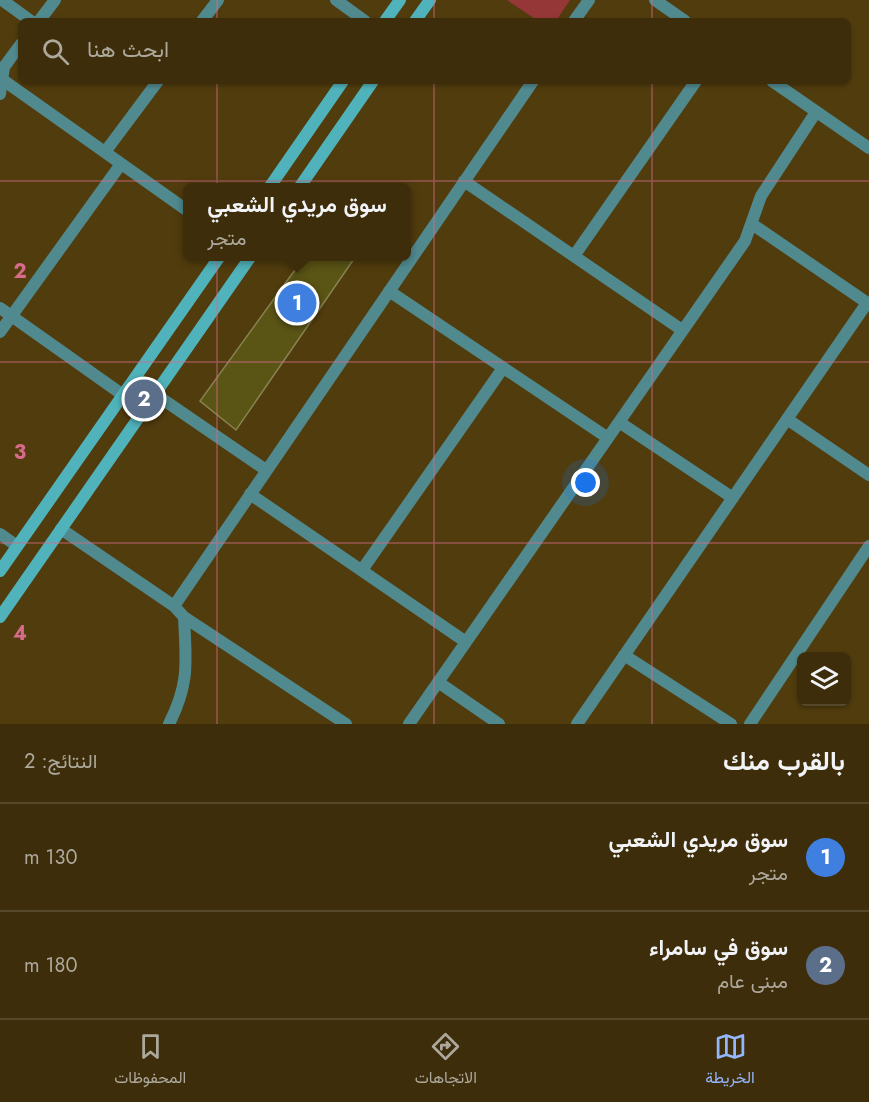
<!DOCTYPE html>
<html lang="ar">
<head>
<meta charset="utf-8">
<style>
	:root { --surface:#3d2d0a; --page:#483918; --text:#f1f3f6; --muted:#ada89c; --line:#56492b; --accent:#93b7fd }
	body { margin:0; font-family:Jost,Vazirmatn,sans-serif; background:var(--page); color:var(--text); direction:rtl }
	.controls { position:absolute; right:18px; bottom:18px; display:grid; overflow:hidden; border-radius:9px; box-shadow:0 2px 4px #0004 }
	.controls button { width:54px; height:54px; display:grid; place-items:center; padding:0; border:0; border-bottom:2px solid var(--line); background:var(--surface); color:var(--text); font:30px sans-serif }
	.you { position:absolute; left:586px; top:483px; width:21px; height:21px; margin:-15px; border:4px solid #fff; border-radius:50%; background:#1a73e8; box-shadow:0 0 0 9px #1a73e833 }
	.badge { display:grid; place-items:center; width:39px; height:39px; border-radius:50%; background:var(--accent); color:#fff; font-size:20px; font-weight:700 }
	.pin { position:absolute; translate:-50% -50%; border:3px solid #fff; box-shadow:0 2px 6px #0006 }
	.popup { position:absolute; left:183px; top:183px; width:228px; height:78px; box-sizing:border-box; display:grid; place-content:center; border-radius:9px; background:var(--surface); filter:drop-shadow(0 2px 4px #0005); font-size:20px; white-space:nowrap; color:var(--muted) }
	.popup b { font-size:22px; color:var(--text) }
	.popup::after { content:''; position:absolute; left:50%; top:100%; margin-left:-12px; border:12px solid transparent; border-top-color:var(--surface) }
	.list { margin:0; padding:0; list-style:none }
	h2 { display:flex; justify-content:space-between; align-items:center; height:78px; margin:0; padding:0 24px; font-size:26px }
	h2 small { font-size:20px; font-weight:400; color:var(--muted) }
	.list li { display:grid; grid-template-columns:39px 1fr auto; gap:18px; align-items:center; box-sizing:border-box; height:108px; padding:0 24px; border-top:2px solid var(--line) }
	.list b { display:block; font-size:22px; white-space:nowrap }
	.list p { margin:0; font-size:20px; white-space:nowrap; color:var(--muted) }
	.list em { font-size:20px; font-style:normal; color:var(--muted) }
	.icon { flex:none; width:33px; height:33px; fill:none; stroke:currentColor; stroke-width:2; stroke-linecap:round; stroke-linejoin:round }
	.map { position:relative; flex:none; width:869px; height:724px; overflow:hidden; direction:ltr }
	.search { position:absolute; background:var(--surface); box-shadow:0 2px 4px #0004; left:18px; right:18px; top:18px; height:66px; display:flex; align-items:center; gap:15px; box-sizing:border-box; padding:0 21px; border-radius:9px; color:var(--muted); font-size:22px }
	.sheet { height:294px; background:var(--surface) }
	nav { display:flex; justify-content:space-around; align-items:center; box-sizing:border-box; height:84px; border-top:2px solid var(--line); background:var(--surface); font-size:16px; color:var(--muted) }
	nav a { display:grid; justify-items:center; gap:3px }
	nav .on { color:var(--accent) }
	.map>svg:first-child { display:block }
</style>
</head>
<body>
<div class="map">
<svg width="869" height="724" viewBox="0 0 869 724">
	<rect width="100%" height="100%" fill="#513c0d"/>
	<path fill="#953637" d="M507,0H570L556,21H538Z"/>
	<path fill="#5a5415" stroke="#888352" stroke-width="1.5" d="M305,256H356L236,430L200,401Z"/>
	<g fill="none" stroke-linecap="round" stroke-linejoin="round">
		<path stroke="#508a8f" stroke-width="12" d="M2,0L31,21
			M336,0L365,21
			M655,0L685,21
			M39,21L55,0
			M202,21L218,0
			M574,21L589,0
			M0,78L188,211
			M772,81L869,148
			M0,94L4,67L21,44
			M105,152L158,81
			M464,181L682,330
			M752,224L869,304
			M574,256L696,81
			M389,291L608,438
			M0,308L123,395
			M0,332L121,164
			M155,394L266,470
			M787,419L869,475
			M619,422L733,498
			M250,494L466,642
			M61,529L174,606L184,617L346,724
			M0,534L17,546
			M362,570L503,368
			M174,606L533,81
			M624,655L731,724
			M438,682L499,724
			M169,724C190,682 186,662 184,617
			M409,724L745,241L761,196L816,112
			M577,724L867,303
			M750,724L869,546"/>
		<path stroke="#50b3bb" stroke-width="12" d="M385,21L400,0
			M415,21L430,0
			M269,188L343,81
			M299,188L373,81
			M0,571L220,256
			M0,617L251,256"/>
	</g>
	<path fill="none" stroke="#d66b8a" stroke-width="1.5" stroke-opacity="0.55" d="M217,0V21M434,0V21M652,0V21M217,81V724M434,81V724M652,81V724M0,181H869M0,362H869M0,543H869"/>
	<g font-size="20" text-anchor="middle" font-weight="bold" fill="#d66b8a" stroke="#513c0d" stroke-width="6" stroke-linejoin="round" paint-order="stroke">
		<text x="20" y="278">2</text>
		<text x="20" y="459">3</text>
		<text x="20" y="640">4</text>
	</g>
</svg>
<div class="controls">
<button><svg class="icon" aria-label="layers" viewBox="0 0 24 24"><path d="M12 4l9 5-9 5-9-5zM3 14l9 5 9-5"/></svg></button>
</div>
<div class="you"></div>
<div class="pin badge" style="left:297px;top:303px;background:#3f7fe0">1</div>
<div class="popup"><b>سوق مريدي الشعبي</b>متجر</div>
<div class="pin badge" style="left:144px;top:399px;background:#5c6f8a">2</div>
<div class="search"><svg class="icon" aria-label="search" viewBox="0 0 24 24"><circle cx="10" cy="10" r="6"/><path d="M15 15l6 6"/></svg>ابحث هنا</div>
</div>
<section class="sheet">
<h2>بالقرب منك<small>النتائج: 2</small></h2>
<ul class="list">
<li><span class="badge" style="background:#3f7fe0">1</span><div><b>سوق مريدي الشعبي</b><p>متجر</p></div><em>130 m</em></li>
<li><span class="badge" style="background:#5c6f8a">2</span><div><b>سوق في سامراء</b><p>مبنى عام</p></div><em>180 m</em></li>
</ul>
</section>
<nav>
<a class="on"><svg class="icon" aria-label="map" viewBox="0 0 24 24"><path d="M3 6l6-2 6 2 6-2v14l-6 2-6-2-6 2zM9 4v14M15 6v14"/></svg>الخريطة</a>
<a><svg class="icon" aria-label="directions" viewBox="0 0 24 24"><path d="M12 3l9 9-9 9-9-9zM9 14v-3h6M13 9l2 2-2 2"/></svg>الاتجاهات</a>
<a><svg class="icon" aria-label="saved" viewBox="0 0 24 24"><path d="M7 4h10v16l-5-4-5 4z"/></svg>المحفوظات</a>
</nav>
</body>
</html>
